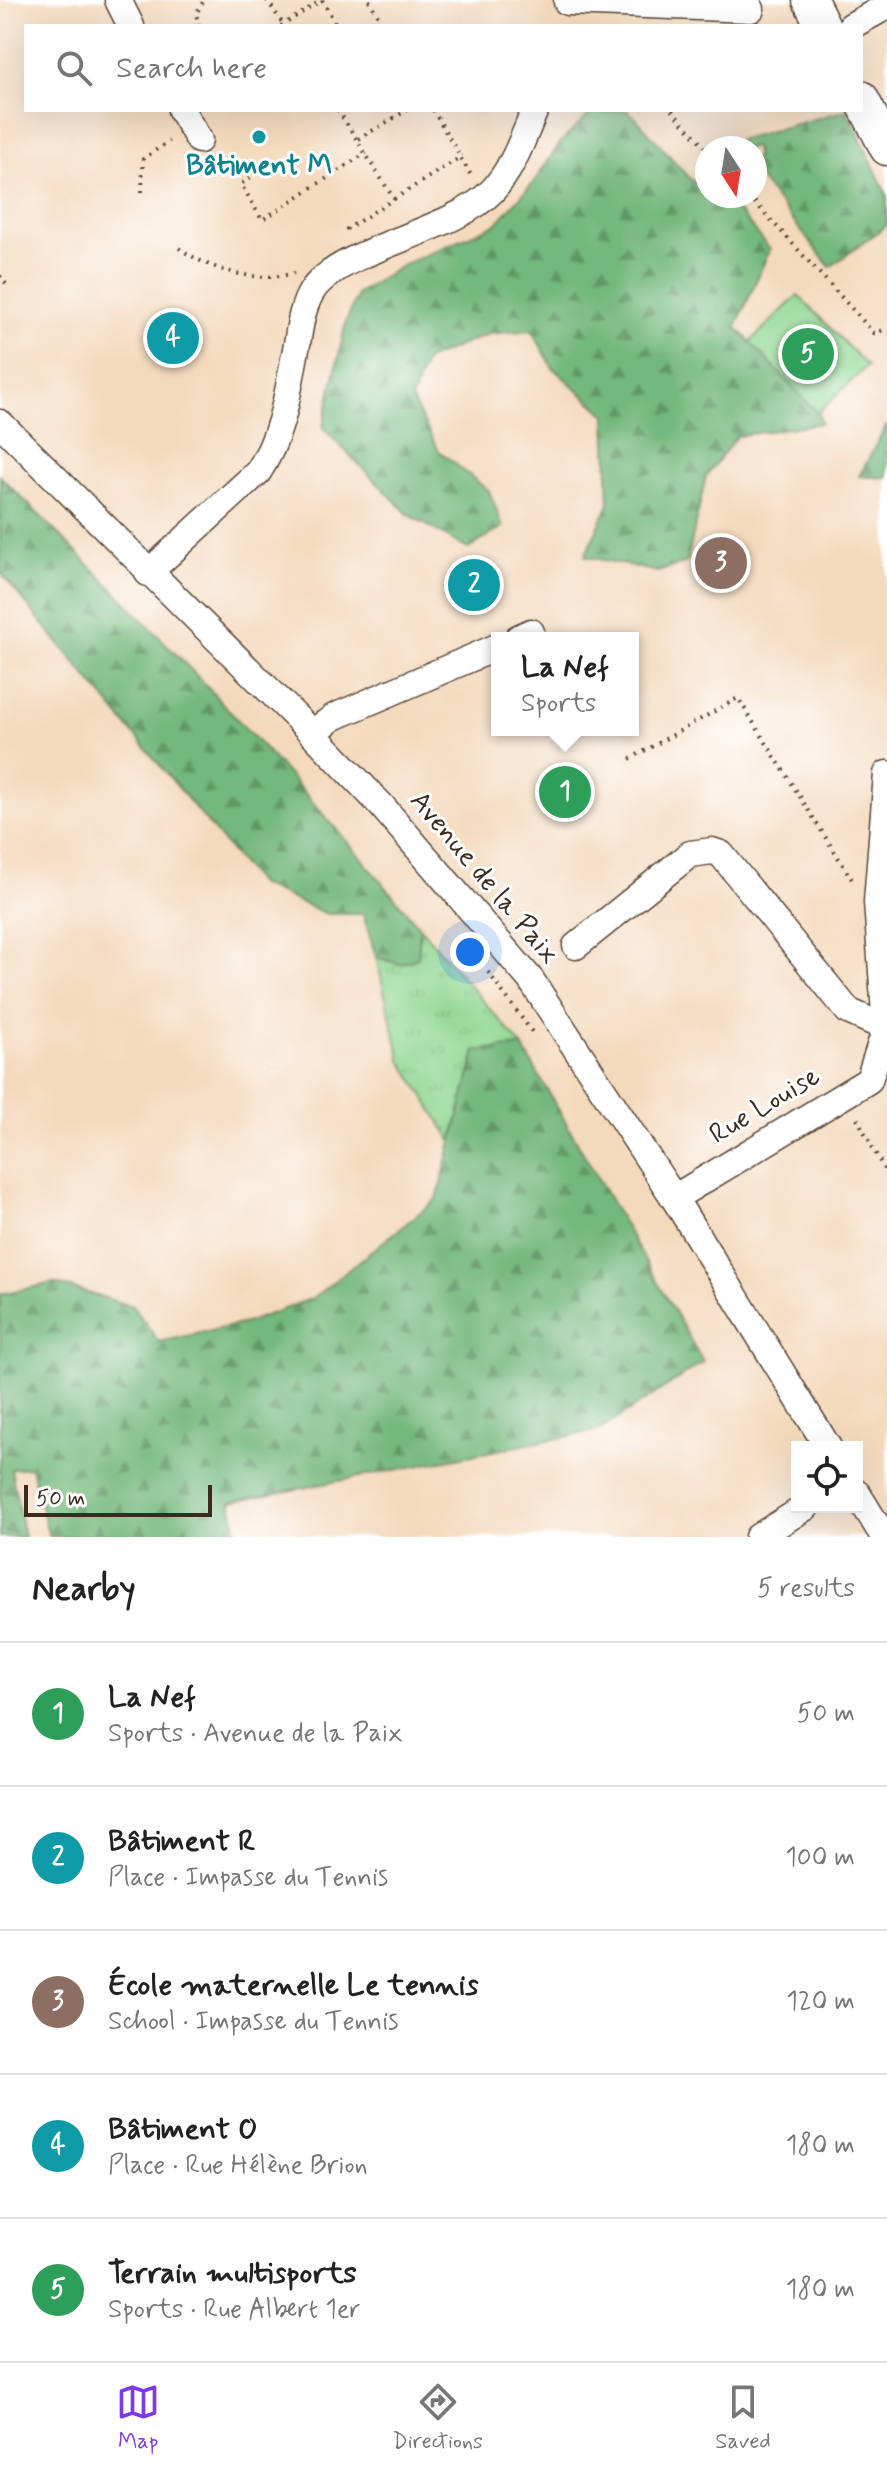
<!DOCTYPE html>
<html lang="en">
<head>
<meta charset="utf-8">
<style>
	:root { --surface:#fff; --page:#f2f2f2; --text:#222; --muted:#767676; --line:#e0e0e0; --accent:#7c3aed }
	body { margin:0; font-family:Mynerve,sans-serif; background:var(--page); color:var(--text) }
	.controls { position:absolute; right:24px; bottom:24px; display:grid; overflow:hidden; border-radius:0px; box-shadow:0 8px 32px #0002 }
	.controls button { width:72px; height:72px; display:grid; place-items:center; padding:0; border:0; border-bottom:2px solid var(--line); background:var(--surface); color:var(--text); font:40px sans-serif }
	.compass { position:absolute; left:695px; top:136px; width:72px; height:72px; border-radius:50%; background:var(--surface); box-shadow:0 8px 32px #0002; rotate:168deg }
	.scale { position:absolute; left:24px; bottom:20px; width:188px; box-sizing:border-box; padding-left:8px; border:4px solid #3b2a1e; border-top:0; font-size:22px; line-height:28px; white-space:nowrap; color:#3b2a1e; -webkit-text-stroke:6px #fff; paint-order:stroke }
	.you { position:absolute; left:470px; top:952px; width:28px; height:28px; margin:-20px; border:6px solid #fff; border-radius:50%; background:#1a73e8; box-shadow:0 0 0 12px #1a73e833 }
	.badge { display:grid; place-items:center; width:52px; height:52px; border-radius:50%; background:var(--accent); color:#fff; font-size:26px; font-weight:700 }
	.pin { position:absolute; translate:-50% -50%; border:4px solid #fff; box-shadow:0 2px 8px #0006 }
	.popup { position:absolute; left:491px; top:632px; width:148px; height:104px; box-sizing:border-box; display:grid; place-content:center; border-radius:0px; background:var(--surface); filter:drop-shadow(0 2px 6px #0005); font-size:26px; white-space:nowrap; color:var(--muted) }
	.popup b { font-size:30px; color:var(--text) }
	.popup::after { content:''; position:absolute; left:50%; top:100%; margin-left:-16px; border:16px solid transparent; border-top-color:var(--surface) }
	.list { margin:0; padding:0; list-style:none }
	h2 { display:flex; justify-content:space-between; align-items:center; height:104px; margin:0; padding:0 32px; font-size:34px }
	h2 small { font-size:26px; font-weight:400; color:var(--muted) }
	.list li { display:grid; grid-template-columns:52px 1fr auto; gap:24px; align-items:center; box-sizing:border-box; height:144px; padding:0 32px; border-top:2px solid var(--line) }
	.list b { display:block; font-size:30px; white-space:nowrap }
	.list p { margin:0; font-size:26px; white-space:nowrap; color:var(--muted) }
	.list em { font-size:26px; font-style:normal; color:var(--muted) }
	.icon { flex:none; width:44px; height:44px; fill:none; stroke:currentColor; stroke-width:2; stroke-linecap:round; stroke-linejoin:round }
	.map { position:relative; flex:none; width:887px; height:1537px; overflow:hidden }
	.search { position:absolute; background:var(--surface); box-shadow:0 8px 32px #0002; left:24px; right:24px; top:24px; height:88px; display:flex; align-items:center; gap:20px; box-sizing:border-box; padding:0 28px; border-radius:0px; color:var(--muted); font-size:30px }
	.sheet { height:824px; background:var(--surface) }
	nav { display:flex; justify-content:space-around; align-items:center; box-sizing:border-box; height:112px; border-top:2px solid var(--line); background:var(--surface); font-size:22px; color:var(--muted) }
	nav a { display:grid; justify-items:center; gap:4px }
	nav .on { color:var(--accent) }
	.map>svg:first-child { display:block }
</style>
</head>
<body>
<div class="map">
<svg width="887" height="1537" viewBox="0 0 887 1537">
	<defs>
		<pattern id="grass-tufts" width="24" height="20" patternUnits="userSpaceOnUse" patternTransform="scale(2)"><rect width="24" height="20" fill="#8fd792"/><path d="M3 7l-1-3M5 7V3M7 7l1-3M15 17l-1-3M17 17v-4M19 17l1-3" fill="none" stroke="#7cb97d"/></pattern>
		<pattern id="forest-firs" width="22" height="20" patternUnits="userSpaceOnUse" patternTransform="scale(2)"><rect width="22" height="20" fill="#73b87c"/><path d="M5 1l3.5 6h-7zM16 11l3.5 6h-7z" fill="#609665"/></pattern>
	</defs>
	<rect width="100%" height="100%" fill="#fff"/>
	<filter id="ink" filterUnits="userSpaceOnUse"><feTurbulence type="fractalNoise" baseFrequency=".0125" numOctaves="2"/><feDisplacementMap in="SourceGraphic" scale="16" xChannelSelector="R" yChannelSelector="G"/><feConvolveMatrix kernelMatrix="1 2 1 2 8 2 1 2 1" color-interpolation-filters="sRGB"/></filter>
	<filter id="wash" filterUnits="userSpaceOnUse"><feTurbulence type="fractalNoise" baseFrequency=".006" numOctaves="4" result="noise"/><feDisplacementMap in="SourceGraphic" scale="32" xChannelSelector="R" yChannelSelector="G"/><feGaussianBlur stdDeviation="1.8" result="paint"/><feColorMatrix in="noise" values="0 0 0 0 0 0 0 0 0 0 0 0 0 0 0 0 0 1.4 0 .05"/><feComposite in="paint" operator="in"/></filter>
	<g filter="url(#wash)">
		<rect width="100%" height="100%" fill="#f4dabd"/>
		<path fill="url(#grass-tufts)" stroke="#658058" stroke-width="2" d="M420,928L522,1046L476,1051L452,1141L401,1060L376,957L400,964L418,958Z"/>
		<path fill="url(#forest-firs)" stroke="#57714d" stroke-width="2" d="M594,110H626L634,116L690,179L707,190V196C733,196 753,231 770,249L736,327L818,413L821,423L737,436L706,476L687,562L658,572L585,556L609,504L606,415L553,368L532,330L488,334L426,360L411,399L439,451L489,491L503,527L468,549L408,514L323,428L346,322L358,293L403,265L496,224L533,183L561,142Z
			M847,110L887,195V225L830,267L755,173V148H735L730,142Z
			M887,425V478L859,476Z
			M0,476C146,620 290,769 420,928L418,958L400,964L376,957L363,914H327L258,884L0,572Z
			M522,1046L703,1362L600,1430L231,1502L238,1537H49L31,1467L11,1469L24,1537H0V1294L53,1283L133,1306L159,1342L246,1323L313,1298L437,1199L476,1051Z"/>
		<path fill="#8fd792" stroke="#658058" stroke-width="2" d="M798,295L867,366L818,413L750,342Z"/>
	</g>
	<g filter="url(#ink)">
		<g fill="none" stroke-linecap="round" stroke-linejoin="round">
			<defs>
				<path id="minor" d="M118,0L131,26
					M567,2L751,9
					M851,26L887,6
					M181,110L199,140
					M0,423L312,733L381,805L531,980L674,1198L828,1447
					M148,573L258,472C284,433 288,389 297,344C300,326 302,307 312,291C340,248 452,233 492,191C513,169 523,137 535,110
					M518,638L531,632
					M312,733L334,717L497,647
					M576,946L690,854L712,851L721,854L848,1011L886,1028
					M674,1198L869,1080L886,1028L877,902L887,774
					M857,1493L884,1537
					M758,1537L806,1507"/>
				<path id="major" d="M810,0L823,26
					M861,98L887,148"/>
			</defs>
			<use href="#minor" stroke="#574436" stroke-width="29"/>
			<use href="#major" stroke="#574436" stroke-width="37"/>
			<path stroke="#574436" stroke-width="4" stroke-dasharray="2 6" stroke-linecap="butt" d="M267,0L283,24
				M322,0L337,26
				M369,0L384,26
				M199,26L196,14L204,0
				M281,26L322,0
				M338,110L394,199L347,229L351,234
				M389,110L394,118L407,110
				M433,110L472,177
				M672,110L707,149
				M358,139L394,118
				M257,173L241,184L262,220L366,153
				M142,192L143,159L169,141
				M749,196L874,333L887,329
				M394,199L462,156
				M179,248C209,270 258,284 294,273
				M0,276L9,288
				M630,759L738,698L853,881
				M488,972L535,1036
				M857,1118L887,1175"/>
			<use href="#minor" stroke="#fff" stroke-width="26"/>
			<use href="#major" stroke="#fff" stroke-width="34"/>
		</g>
	</g>
	<circle fill="#0f9aa8" stroke="#fff" stroke-width="3" cx="259" cy="137" r="8"/>
	<g text-anchor="middle" dominant-baseline="central" stroke-width="6" stroke-linejoin="round" paint-order="stroke">
		<g font-size="28" font-weight="bold" fill="#0d838f" stroke="#fff">
			<text x="259" y="166">Bâtiment M</text>
		</g>
		<g font-size="28" fill="#3b2a1e" stroke="#fff">
			<text transform="translate(484 878) rotate(50)">Avenue de la Paix</text>
			<text transform="translate(765 1106) rotate(-31)">Rue Louise</text>
		</g>
	</g>
</svg>
<div class="controls">
<button><svg class="icon" aria-label="locate" viewBox="0 0 24 24"><circle cx="12" cy="12" r="6"/><path d="M12 2v4M12 18v4M2 12h4M18 12h4"/></svg></button>
</div>
<svg class="compass" viewBox="-18 -18 36 36"><path d="M0-13l5 13h-10z" fill="#e53935"/><path d="M0 13l5-13h-10z" fill="#767676"/></svg>
<div class="scale">50 m</div>
<div class="you"></div>
<div class="pin badge" style="left:565px;top:792px;background:#2e9e5b">1</div>
<div class="popup"><b>La Nef</b>Sports</div>
<div class="pin badge" style="left:474px;top:585px;background:#0f9aa8">2</div>
<div class="pin badge" style="left:721px;top:563px;background:#8d6e63">3</div>
<div class="pin badge" style="left:173px;top:338px;background:#0f9aa8">4</div>
<div class="pin badge" style="left:808px;top:354px;background:#2e9e5b">5</div>
<div class="search"><svg class="icon" aria-label="search" viewBox="0 0 24 24"><circle cx="10" cy="10" r="6"/><path d="M15 15l6 6"/></svg>Search here</div>
</div>
<section class="sheet">
<h2>Nearby<small>5 results</small></h2>
<ul class="list">
<li><span class="badge" style="background:#2e9e5b">1</span><div><b>La Nef</b><p>Sports · Avenue de la Paix</p></div><em>50 m</em></li>
<li><span class="badge" style="background:#0f9aa8">2</span><div><b>Bâtiment R</b><p>Place · Impasse du Tennis</p></div><em>100 m</em></li>
<li><span class="badge" style="background:#8d6e63">3</span><div><b>École maternelle Le tennis</b><p>School · Impasse du Tennis</p></div><em>120 m</em></li>
<li><span class="badge" style="background:#0f9aa8">4</span><div><b>Bâtiment O</b><p>Place · Rue Hélène Brion</p></div><em>180 m</em></li>
<li><span class="badge" style="background:#2e9e5b">5</span><div><b>Terrain multisports</b><p>Sports · Rue Albert 1er</p></div><em>180 m</em></li>
</ul>
</section>
<nav>
<a class="on"><svg class="icon" aria-label="map" viewBox="0 0 24 24"><path d="M3 6l6-2 6 2 6-2v14l-6 2-6-2-6 2zM9 4v14M15 6v14"/></svg>Map</a>
<a><svg class="icon" aria-label="directions" viewBox="0 0 24 24"><path d="M12 3l9 9-9 9-9-9zM9 14v-3h6M13 9l2 2-2 2"/></svg>Directions</a>
<a><svg class="icon" aria-label="saved" viewBox="0 0 24 24"><path d="M7 4h10v16l-5-4-5 4z"/></svg>Saved</a>
</nav>
</body>
</html>
